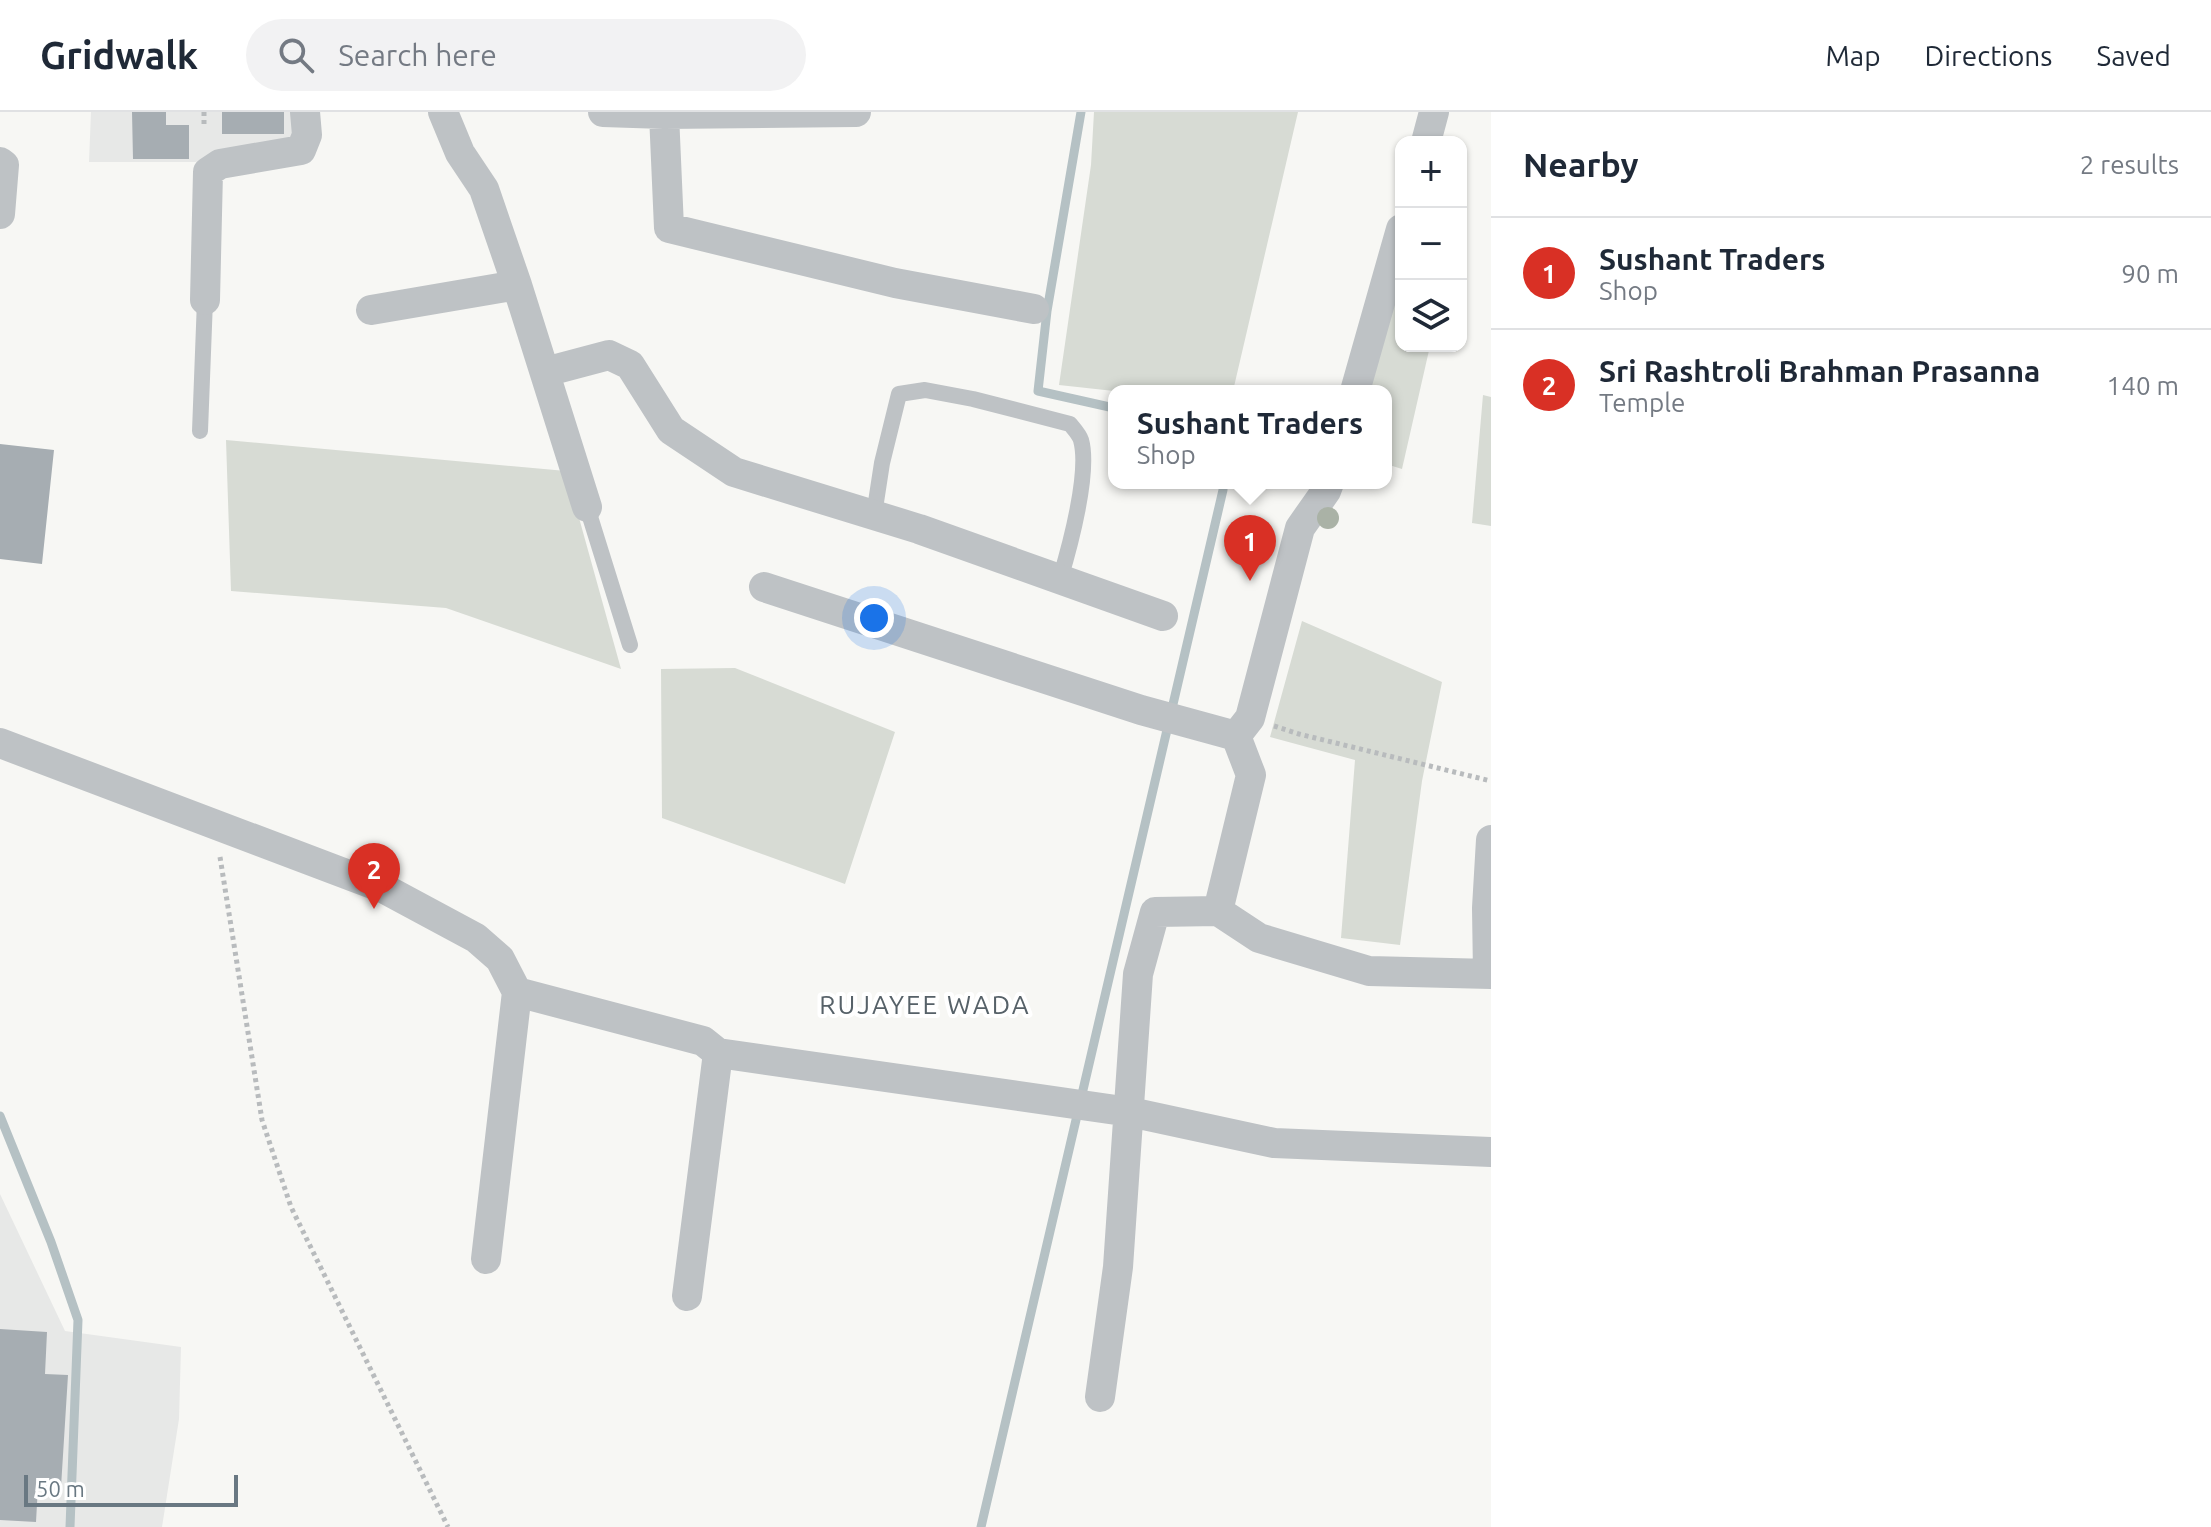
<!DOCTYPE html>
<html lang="en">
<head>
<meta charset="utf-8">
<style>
	:root { --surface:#fff; --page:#f2f2f3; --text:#1f2937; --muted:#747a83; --line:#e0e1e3; --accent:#d93025 }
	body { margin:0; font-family:Ubuntu,sans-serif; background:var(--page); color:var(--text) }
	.controls { position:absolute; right:24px; top:24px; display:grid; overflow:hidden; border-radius:16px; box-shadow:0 2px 6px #0004 }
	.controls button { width:72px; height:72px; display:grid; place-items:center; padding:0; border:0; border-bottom:2px solid var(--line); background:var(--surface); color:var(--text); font:40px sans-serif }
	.scale { position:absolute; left:24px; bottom:20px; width:214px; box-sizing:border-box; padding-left:8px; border:4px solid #697882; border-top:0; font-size:22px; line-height:28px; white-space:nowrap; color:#697882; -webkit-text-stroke:6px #fff; paint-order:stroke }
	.you { position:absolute; left:874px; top:506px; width:28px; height:28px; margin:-20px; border:6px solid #fff; border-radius:50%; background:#1a73e8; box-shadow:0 0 0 12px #1a73e833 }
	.badge { display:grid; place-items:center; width:52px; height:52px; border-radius:50%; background:var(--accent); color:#fff; font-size:26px; font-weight:700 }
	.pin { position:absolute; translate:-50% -66px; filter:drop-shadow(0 2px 4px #0008) }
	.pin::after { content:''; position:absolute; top:42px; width:28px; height:24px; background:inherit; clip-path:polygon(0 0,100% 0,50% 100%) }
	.popup { position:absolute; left:1108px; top:273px; width:284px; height:104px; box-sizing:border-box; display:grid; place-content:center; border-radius:16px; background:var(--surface); filter:drop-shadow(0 2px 6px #0005); font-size:26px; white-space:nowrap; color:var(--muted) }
	.popup b { font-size:30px; color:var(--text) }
	.popup::after { content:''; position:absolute; left:50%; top:100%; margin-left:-16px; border:16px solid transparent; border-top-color:var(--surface) }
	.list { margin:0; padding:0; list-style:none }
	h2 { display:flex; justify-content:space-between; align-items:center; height:104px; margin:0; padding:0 32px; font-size:34px }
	h2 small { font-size:26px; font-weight:400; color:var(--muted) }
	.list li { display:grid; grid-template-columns:52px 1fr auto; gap:24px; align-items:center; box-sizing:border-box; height:112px; padding:0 32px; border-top:2px solid var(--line) }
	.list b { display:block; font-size:30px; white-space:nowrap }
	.list p { margin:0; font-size:26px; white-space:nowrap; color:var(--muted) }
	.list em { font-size:26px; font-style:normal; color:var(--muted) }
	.icon { flex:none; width:44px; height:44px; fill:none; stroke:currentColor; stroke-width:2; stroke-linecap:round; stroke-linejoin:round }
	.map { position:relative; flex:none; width:1491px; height:1415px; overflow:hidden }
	header { display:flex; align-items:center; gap:48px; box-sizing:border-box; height:112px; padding:0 40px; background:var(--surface); border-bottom:2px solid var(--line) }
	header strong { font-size:38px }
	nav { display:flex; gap:44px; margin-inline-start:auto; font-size:28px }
	.search { width:560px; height:72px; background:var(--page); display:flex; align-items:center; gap:20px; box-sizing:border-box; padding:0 28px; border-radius:44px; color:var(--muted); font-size:30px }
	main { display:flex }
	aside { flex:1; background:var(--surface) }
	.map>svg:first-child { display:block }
</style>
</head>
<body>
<header>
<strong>Gridwalk</strong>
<div class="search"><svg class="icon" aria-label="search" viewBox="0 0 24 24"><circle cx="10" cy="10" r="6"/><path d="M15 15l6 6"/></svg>Search here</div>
<nav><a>Map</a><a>Directions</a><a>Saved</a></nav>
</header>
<main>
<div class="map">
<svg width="1491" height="1415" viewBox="0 0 1491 1415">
	<rect width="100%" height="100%" fill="#f7f7f4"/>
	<path fill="#e7e8e7" d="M91,0H295L296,26L195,50H89Z
		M0,1082L65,1219L181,1235L179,1307L162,1415H0Z"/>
	<path fill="#d7dbd4" d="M1094,0H1298L1233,279H1114L1059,273L1091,53Z
		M1399,173L1401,174V234H1430L1402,357L1386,352V279H1367Z
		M1483,283L1491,285V414L1472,411Z
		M226,328L566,359L621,557L446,496L231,479Z
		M1302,509L1442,570L1422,669L1400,833L1341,826L1355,648L1270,625Z
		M735,556L895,620L845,772L662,706L661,557Z"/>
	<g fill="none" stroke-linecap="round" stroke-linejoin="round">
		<path stroke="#b5c1c4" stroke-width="9" d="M1081,0L1047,199L1038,279L1114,296
			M0,1004L51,1130L78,1208L70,1415
			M981,1415L1223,378V371"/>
	</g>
	<path fill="#a6adb2" d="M132,0H166V13H189V47H133Z
		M222,0H284V22H222Z
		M0,332L54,338L42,452L0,447Z
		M0,1217L47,1220L45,1262L68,1263L61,1375L38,1374L36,1410L0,1408Z"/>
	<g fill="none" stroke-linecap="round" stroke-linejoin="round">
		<path stroke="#b8bbbd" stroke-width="5" stroke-dasharray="4 4" stroke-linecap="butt" d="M204,0V14
			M1274,614L1299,622L1491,669
			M220,745L262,1008L291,1095L448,1415"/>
		<path stroke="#bec2c5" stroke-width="16" d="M200,319L205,188
			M587,395L630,533
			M874,403L882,351L899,282L925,278L973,287L1070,312C1074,317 1079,322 1081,328C1090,360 1070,434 1060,467"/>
		<path stroke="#bec2c5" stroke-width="30" d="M443,0L460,41L484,77L517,173L587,395
			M603,0L664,2L856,0
			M664,2L669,116L895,171L1034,197
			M1426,30L1434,0
			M0,50L4,53L0,102
			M205,188L208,60L220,52L301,38L307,23L305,0
			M371,198L517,173
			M545,260L609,243L630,253L671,318L734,360L919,417L1163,504
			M1355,279L1401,117
			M764,475L1141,598L1236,624
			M1236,624L1251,663L1218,799L1259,826L1369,859L1491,862
			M1236,624L1250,606L1300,416L1326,379L1329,371
			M0,631L383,776L476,826L500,847L517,880L703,929L718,941L1130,1000L1274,1031L1491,1040
			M1488,862L1487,796L1491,728
			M486,1147L517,880
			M687,1184L718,941
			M1100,1285L1118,1155L1138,862L1155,800L1218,799"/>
	</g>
	<circle fill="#aab2a6" cx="1328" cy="406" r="11"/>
	<g text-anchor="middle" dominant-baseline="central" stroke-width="8" stroke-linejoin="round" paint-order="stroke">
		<g font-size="26" letter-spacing="2" fill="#566168" stroke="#fff">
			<text x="925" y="892">RUJAYEE WADA</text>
		</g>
	</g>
</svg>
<div class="controls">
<button>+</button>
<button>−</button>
<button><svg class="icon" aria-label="layers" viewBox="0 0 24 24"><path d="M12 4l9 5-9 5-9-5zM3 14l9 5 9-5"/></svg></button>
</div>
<div class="scale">50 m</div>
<div class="you"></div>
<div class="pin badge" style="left:1250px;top:469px">1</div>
<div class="popup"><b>Sushant Traders</b>Shop</div>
<div class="pin badge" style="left:374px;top:797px">2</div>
</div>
<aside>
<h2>Nearby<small>2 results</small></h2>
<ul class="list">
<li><span class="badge">1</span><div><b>Sushant Traders</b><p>Shop</p></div><em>90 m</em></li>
<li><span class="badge">2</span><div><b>Sri Rashtroli Brahman Prasanna</b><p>Temple</p></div><em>140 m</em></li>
</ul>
</aside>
</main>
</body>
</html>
